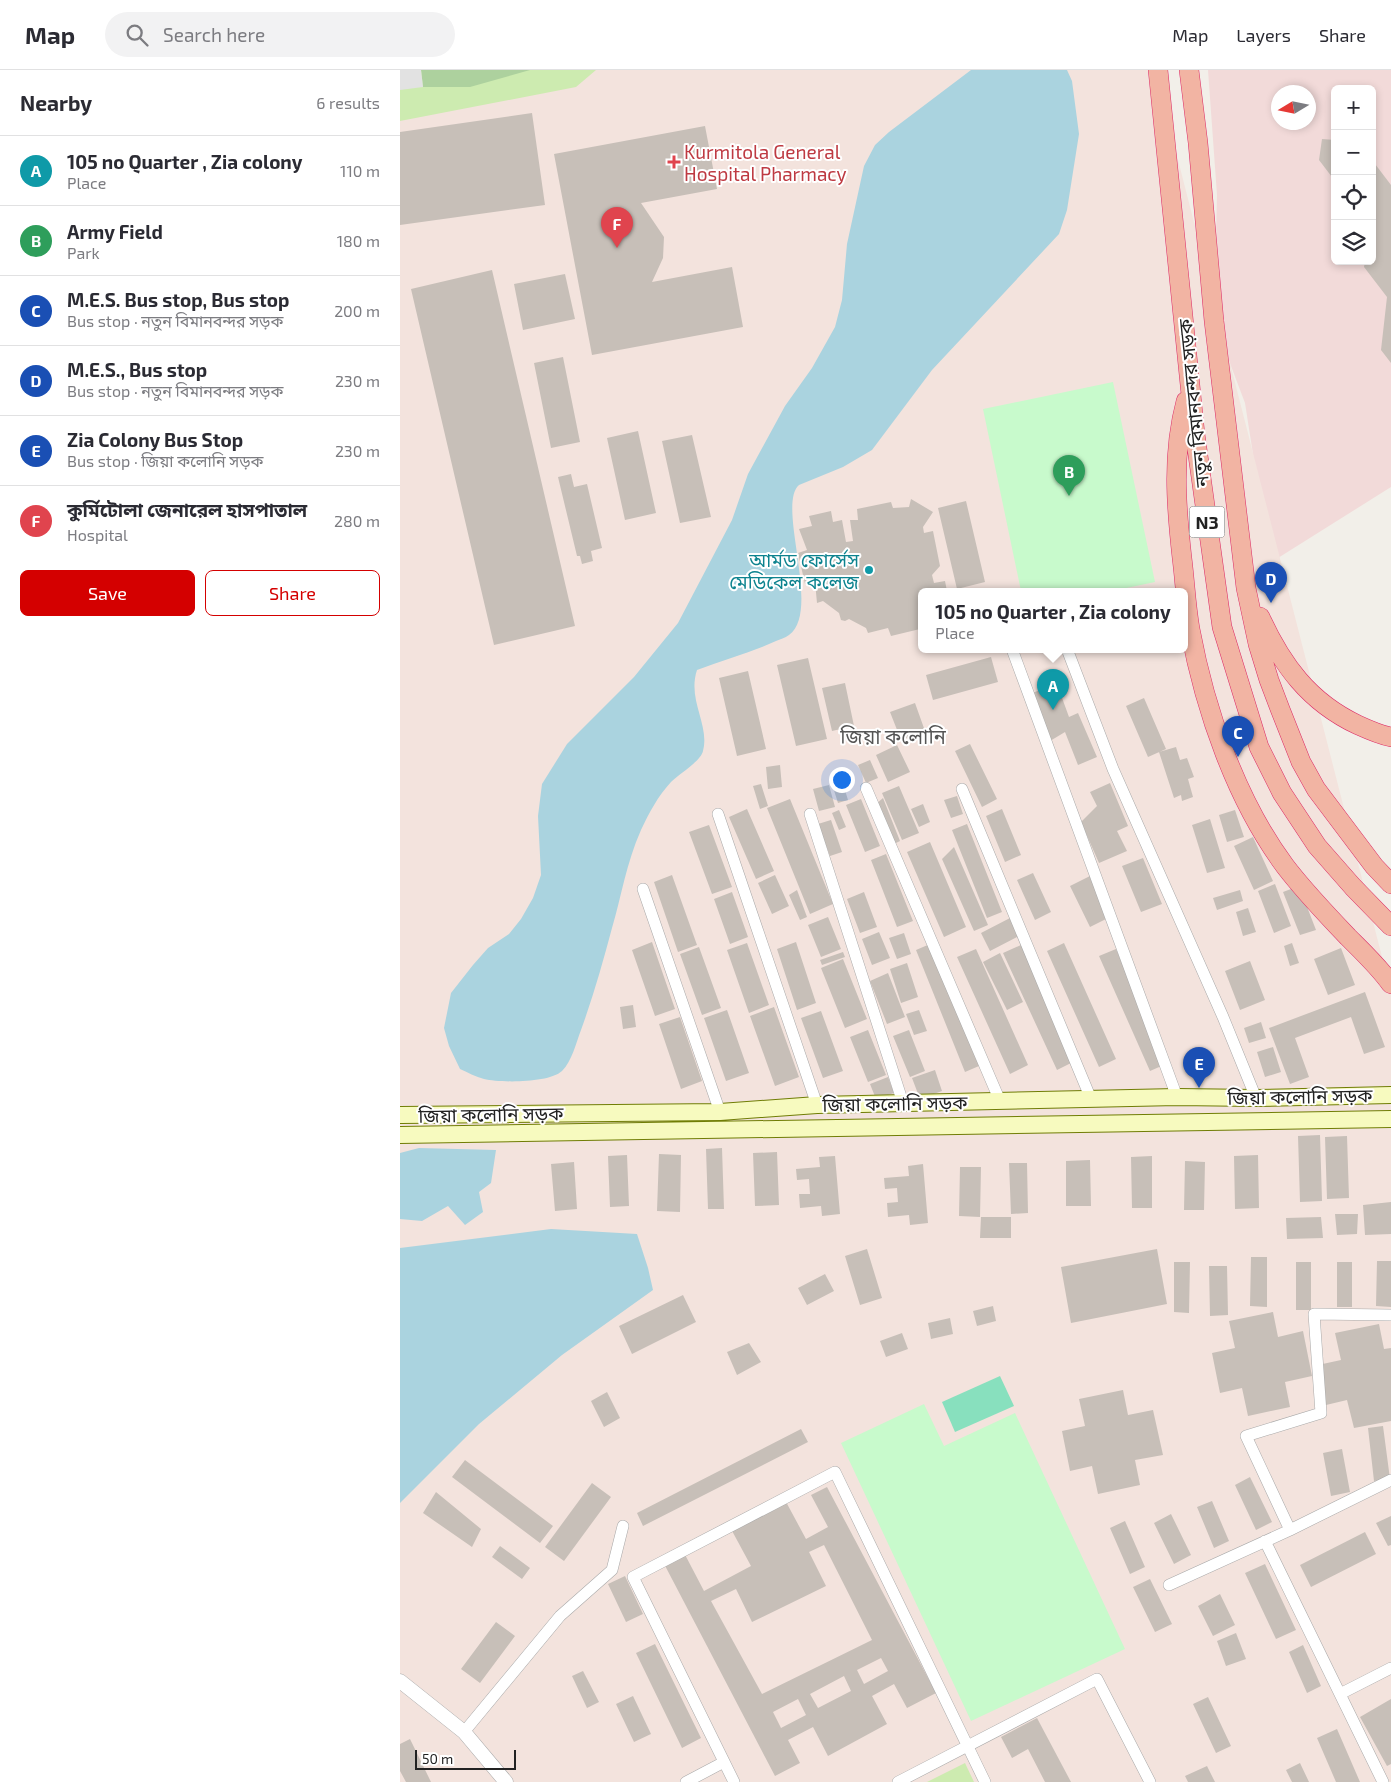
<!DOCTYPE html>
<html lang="en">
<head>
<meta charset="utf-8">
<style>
	:root { --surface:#fff; --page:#f2f2f3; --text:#2b2b33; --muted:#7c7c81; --line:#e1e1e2; --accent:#d40000 }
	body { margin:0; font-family:"Exo 2","Noto Sans Bengali",sans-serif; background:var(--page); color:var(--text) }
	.controls { position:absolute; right:15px; top:15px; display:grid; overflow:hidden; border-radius:8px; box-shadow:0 2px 8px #0003 }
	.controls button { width:45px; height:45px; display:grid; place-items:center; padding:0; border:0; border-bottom:1px solid var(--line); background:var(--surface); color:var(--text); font:25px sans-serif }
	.compass { position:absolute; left:871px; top:15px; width:45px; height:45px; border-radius:50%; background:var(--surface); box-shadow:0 2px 8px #0003; rotate:260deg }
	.scale { position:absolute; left:15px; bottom:12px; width:101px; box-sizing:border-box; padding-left:5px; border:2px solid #222; border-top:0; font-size:14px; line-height:18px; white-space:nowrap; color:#222; -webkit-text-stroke:4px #fff; paint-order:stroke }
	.you { position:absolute; left:441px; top:709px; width:18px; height:18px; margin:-12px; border:4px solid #fff; border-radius:50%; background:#1a73e8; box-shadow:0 0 0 8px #1a73e833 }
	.badge { display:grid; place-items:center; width:32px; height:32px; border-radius:50%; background:var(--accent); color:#fff; font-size:16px; font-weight:700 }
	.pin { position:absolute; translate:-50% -41px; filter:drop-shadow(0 1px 2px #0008) }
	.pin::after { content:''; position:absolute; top:26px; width:18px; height:15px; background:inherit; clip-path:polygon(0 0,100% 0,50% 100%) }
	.popup { position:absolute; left:518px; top:518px; width:270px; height:65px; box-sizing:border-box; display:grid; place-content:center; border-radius:8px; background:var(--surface); filter:drop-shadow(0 1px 4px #0005); font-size:16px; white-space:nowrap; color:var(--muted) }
	.popup b { font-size:19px; color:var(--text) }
	.popup::after { content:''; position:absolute; left:50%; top:100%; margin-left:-10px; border:10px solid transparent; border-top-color:var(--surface) }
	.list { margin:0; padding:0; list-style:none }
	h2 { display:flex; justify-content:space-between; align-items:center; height:65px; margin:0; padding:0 20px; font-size:21px }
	h2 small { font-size:16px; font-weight:400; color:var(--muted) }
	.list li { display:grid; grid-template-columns:32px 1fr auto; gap:15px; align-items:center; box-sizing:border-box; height:70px; padding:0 20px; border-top:1px solid var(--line) }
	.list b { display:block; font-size:19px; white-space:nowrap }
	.list p { margin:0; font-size:16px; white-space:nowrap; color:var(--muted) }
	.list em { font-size:16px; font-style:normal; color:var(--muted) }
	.actions { display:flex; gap:10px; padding:15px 20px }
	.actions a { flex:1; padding:11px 0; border:1px solid var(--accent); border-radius:8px; text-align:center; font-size:18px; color:var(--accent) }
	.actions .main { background:var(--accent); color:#fff }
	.icon { flex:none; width:28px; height:28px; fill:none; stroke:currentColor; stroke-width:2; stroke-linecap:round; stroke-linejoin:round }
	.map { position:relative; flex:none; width:991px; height:1712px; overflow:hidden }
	header { display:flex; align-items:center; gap:30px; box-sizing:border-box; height:70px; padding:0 25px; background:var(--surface); border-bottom:1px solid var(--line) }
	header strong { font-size:24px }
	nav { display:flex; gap:28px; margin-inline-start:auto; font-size:18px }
	.search { width:350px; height:45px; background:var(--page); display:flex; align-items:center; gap:12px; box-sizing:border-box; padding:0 18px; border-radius:28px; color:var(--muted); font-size:19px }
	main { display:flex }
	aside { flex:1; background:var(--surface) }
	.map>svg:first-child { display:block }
</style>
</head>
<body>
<header>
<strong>Map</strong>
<div class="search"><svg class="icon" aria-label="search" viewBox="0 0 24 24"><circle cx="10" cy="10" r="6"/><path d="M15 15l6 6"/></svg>Search here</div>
<nav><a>Map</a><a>Layers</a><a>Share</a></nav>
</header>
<main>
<aside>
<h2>Nearby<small>6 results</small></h2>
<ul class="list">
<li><span class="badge" style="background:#0f9aa8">A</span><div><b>105 no Quarter , Zia colony</b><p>Place</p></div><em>110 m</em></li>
<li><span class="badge" style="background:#2e9e5b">B</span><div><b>Army Field</b><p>Park</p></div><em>180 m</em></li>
<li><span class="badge" style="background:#1a4fb4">C</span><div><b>M.E.S. Bus stop, Bus stop</b><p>Bus stop · নতুন বিমানবন্দর সড়ক</p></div><em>200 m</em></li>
<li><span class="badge" style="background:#1a4fb4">D</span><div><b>M.E.S., Bus stop</b><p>Bus stop · নতুন বিমানবন্দর সড়ক</p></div><em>230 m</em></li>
<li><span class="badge" style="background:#1a4fb4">E</span><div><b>Zia Colony Bus Stop</b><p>Bus stop · জিয়া কলোনি সড়ক</p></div><em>230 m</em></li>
<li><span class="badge" style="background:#e0444e">F</span><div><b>কুর্মিটোলা জেনারেল হাসপাতাল</b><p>Hospital</p></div><em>280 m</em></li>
</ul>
<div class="actions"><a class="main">Save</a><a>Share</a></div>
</aside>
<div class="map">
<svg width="991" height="1712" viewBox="0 0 991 1712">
	<rect width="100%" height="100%" fill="#f2efe9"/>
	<path fill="#f2dad9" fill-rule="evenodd" d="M808,0H991V417L870,493L845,333L814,251L817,125ZM935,19H972V191H935ZM878,22H908V52H878Z"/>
	<path fill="#f3e3dd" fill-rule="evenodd" d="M0,0H755L991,922V1712H0ZM522,521H784V579H522Z"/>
	<path fill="#cdebb0" d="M0,0H196L176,17L0,51Z
		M565,1693L574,1712H527Z"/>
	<path fill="#add19e" d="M21,0H130L70,17H23Z"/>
	<path fill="#c8facc" d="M713,312L755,512L712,521H621L583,339Z
		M524,1334L544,1376L615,1343L725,1579L571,1651L441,1373Z"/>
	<path fill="#88e0be" d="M600,1306L614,1336L555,1362L542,1332Z"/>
	<path fill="#e2e2e2" d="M0,0H21L23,17L0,20Z"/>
	<path fill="#aad3df" d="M571,0H667L672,11L679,64L667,140L659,164L532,300L472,380L443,397L399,415C376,435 422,541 389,565C385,568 380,569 376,571C350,583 323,590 297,600C287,630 310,655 303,681C301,691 279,704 271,712C258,726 249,743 241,760C226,794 222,824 212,858C203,892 193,927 181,960C176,973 172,991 162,1001C149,1013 101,1013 84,1009C76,1007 67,1002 60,999L49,976L44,958L51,923L73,895L88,878L109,864L121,849L133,828L141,805L138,746L142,714L167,674L234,607L278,553L332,450L348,404L385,336L412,298L435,257L442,230L447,174L464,96L475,75L489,62Z
		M19,1078L96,1080L91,1113L79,1122L83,1142L65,1155L48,1136L22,1151L0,1149V1083Z
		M151,1159L237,1164L248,1198L253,1220L162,1285L79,1354L0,1433V1178Z"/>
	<path fill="#c7bfb8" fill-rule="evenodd" d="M132,43L145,135L0,155V62Z
		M305,56L317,119L241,133L264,167L263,188L252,212L332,197L343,257L192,285L154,84Z
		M922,69L935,70V111L919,90Z
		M972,90L991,115V293L981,280L987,227L964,197L965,191H972Z
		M92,200L175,556L94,575L11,219Z
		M165,204L175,249L123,260L114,214Z
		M163,287L180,372L151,378L134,293Z
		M238,361L256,443L225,450L207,368Z
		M292,365L311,447L280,453L262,371Z
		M171,404L174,417L187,414L202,478L191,481L193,491L182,494L180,486H177L158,407Z
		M511,429L533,442L523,457L524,463L533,461L540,496L532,505L534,513L545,511L547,521H522V551H518L520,559L491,566L488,558L468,563L466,558L449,549L445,551L441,550L439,543L423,531L417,533L415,512L405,514L398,483L407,480L399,459L412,456L409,446L431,441L433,452L442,450L446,472L453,471L450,450H458L457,439L491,432L493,438L509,437Z
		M566,431L585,512L557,519L538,438Z
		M591,587L598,612L533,630L526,605Z
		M408,588L427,669L396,676L377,595Z
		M348,601L366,679L337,686L319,608Z
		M445,613L454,656L432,661L422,618Z
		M657,614L669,647L678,643L697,687L678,695L665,662L650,671L632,623Z
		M744,628L766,679L748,687L726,636Z
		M515,633L525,661L501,670L490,642Z
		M570,674L597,729L582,737L555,681Z
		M497,675L510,702L488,712L476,685Z
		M776,677L780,690L787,688L794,707L788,709L793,727L782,731L781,725L774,728L759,682Z
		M470,690L478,708L466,713L458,695Z
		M380,695L382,717L368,719L366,697Z
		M441,707L448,730L438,733L432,714Z
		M710,713L728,756L717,761L727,781L699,793L681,752L697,736L690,722Z
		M361,714L368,736L360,739L353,716Z
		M429,715L435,737L419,741L413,719Z
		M499,716L519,763L502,770L482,723Z
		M557,726L563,744L551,748L544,730Z
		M483,728L500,771L492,775L475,735Z
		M390,729L433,834L410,844L367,738Z
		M461,729L480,776L465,782L446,735Z
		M523,734L530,752L519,757L511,739Z
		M347,739L374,801L356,809L329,747Z
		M602,739L621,785L605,792L586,746Z
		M439,740L446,757L439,760L432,743Z
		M835,740L844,767L827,772L819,745Z
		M810,749L825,798L807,803L792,755Z
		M431,750L442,782L430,786L418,754Z
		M567,754L602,842L587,848L552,760Z
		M309,755L332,817L312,824L289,762Z
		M853,767L873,811L854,820L834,776Z
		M530,772L566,857L544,867L507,782Z
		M554,777L588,855L574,861L542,789Z
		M486,784L513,851L497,857L471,790Z
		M743,788L762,834L741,842L722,796Z
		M633,803L651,842L635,850L617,810Z
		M272,805L297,875L278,882L254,812Z
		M375,805L389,836L372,844L358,813Z
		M690,806L710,847L690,857L670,816Z
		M875,814L891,856L874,863L858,821Z
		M899,816L916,860L900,865L883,822Z
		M397,820L407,847L400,850L389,825Z
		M840,820L843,831L817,840L813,828Z
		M332,822L348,867L330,874L314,829Z
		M464,822L477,857L460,863L447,829Z
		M848,838L856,862L843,866L836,842Z
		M428,847L441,879L421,887L408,855Z
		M610,848L619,866L590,881L581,863Z
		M479,862L490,888L472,895L462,869Z
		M504,863L511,884L497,889L489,868Z
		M252,872L275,939L255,946L232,880Z
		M396,872L416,933L397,940L377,879Z
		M347,873L369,935L349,943L327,880Z
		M664,873L716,989L699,997L647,881Z
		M892,873L899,893L890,896L884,876Z
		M530,874L579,996L565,1002L516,880Z
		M621,875L675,991L657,1000L603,883Z
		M299,877L321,938L302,945L280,884Z
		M941,878L955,915L928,925L914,889Z
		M576,879L628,995L610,1004L557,887Z
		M716,879L766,994L750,1001L699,886Z
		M443,882L445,887L422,895L420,890Z
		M600,883L623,932L607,940L583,892Z
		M443,889L467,949L445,958L421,898Z
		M850,891L865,930L840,940L825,901Z
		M507,893L518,927L501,933L490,899Z
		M488,903L505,947L487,954L470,911Z
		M965,922L985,977L964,984L951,947L895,968L909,1007L890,1014L869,958Z
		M233,935L236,957L223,959L220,937Z
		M374,937L399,1007L375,1016L350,946Z
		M327,940L349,1003L326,1011L304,948Z
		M519,940L527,961L514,965L506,944Z
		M421,941L443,1001L423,1008L401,948Z
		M280,947L302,1011L281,1019L259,954Z
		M861,952L866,968L849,973L844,958Z
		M468,960L486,1005L468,1012L450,967Z
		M509,960L525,1001L510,1007L493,966Z
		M873,977L881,1002L865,1007L857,982Z
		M535,1000L542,1021L520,1029L512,1008Z
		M488,1007L494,1023L476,1029L470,1014Z
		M920,1065L922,1131L900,1132L898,1066Z
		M947,1066L949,1128L927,1129L925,1067Z
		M322,1078L324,1139H308L306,1079Z
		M377,1082L379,1135L355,1136L353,1083Z
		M259,1084L281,1085L280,1142L257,1141Z
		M227,1085L229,1136L210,1137L208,1086Z
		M858,1085L859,1138L835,1139L834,1086Z
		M435,1086L440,1144L422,1146L421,1136L400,1138L399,1124H410L409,1109L397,1110L396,1099L420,1097L419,1087Z
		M752,1086V1138H732L731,1087Z
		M690,1090L691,1136H666V1091Z
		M785,1091L805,1092L804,1140H784Z
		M174,1092L177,1139L155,1141L151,1094Z
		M609,1093H627L628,1143L611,1144Z
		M523,1094L528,1153L510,1155L509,1145L488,1147L487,1133L498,1132L497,1118L485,1119L484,1108L509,1106L508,1096Z
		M560,1097H581L580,1147L559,1146Z
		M991,1132V1164L965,1165L963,1135Z
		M935,1144H958L957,1164L937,1165Z
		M581,1147H611V1168H580Z
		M921,1147L923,1168L887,1169L886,1148Z
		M467,1179L482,1228L460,1235L445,1186Z
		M757,1179L767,1234L671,1253L661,1197Z
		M851,1187H867V1237L850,1236Z
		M977,1191H991V1237L976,1236Z
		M774,1192H790L789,1243L774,1242Z
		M896,1192H911V1240H896Z
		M937,1192H952V1237H937Z
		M809,1196H827L828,1245L810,1246Z
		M425,1204L434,1221L407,1235L398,1218Z
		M283,1225L296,1252L232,1284L219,1256Z
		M593,1236L596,1251L577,1256L573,1241Z
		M873,1242L878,1267L903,1261L912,1306L885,1312L890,1337L848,1346L842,1318L820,1323L812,1283L835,1278L829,1251Z
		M550,1248L553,1264L531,1269L528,1253Z
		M979,1254L984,1279L991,1278V1351L954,1358L947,1330L926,1335L918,1295L941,1290L935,1263Z
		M502,1263L508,1279L486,1287L480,1271Z
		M349,1273L361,1292L337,1305L327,1282Z
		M723,1320L728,1345L753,1340L763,1385L735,1390L740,1415L698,1424L692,1396L670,1401L662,1361L685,1356L679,1329Z
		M207,1322L220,1348L204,1357L191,1331Z
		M983,1356L990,1409L974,1411L968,1358Z
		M401,1359L408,1372L243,1456L237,1443Z
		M942,1379L950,1422L931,1426L923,1383Z
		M65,1390L153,1456L140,1473L52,1407Z
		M850,1407L872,1452L856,1460L835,1415Z
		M192,1413L211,1427L164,1491L145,1477Z
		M427,1417L536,1623L507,1638L494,1614L472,1626L487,1654L428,1686L413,1657L388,1670L400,1693L375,1706L261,1488L281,1477L304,1521L351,1496L331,1459L385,1430L406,1469L428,1457L411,1425ZM424,1475L472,1570L362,1624L311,1531L336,1519L352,1552L426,1516L409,1482ZM481,1588L488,1601L464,1614L457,1600ZM444,1606L451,1621L418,1638L410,1624ZM398,1629L406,1645L381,1658L373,1642Z
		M36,1422L81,1459L72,1477L23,1443Z
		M812,1431L829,1471L814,1478L797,1437Z
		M771,1444L791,1485L774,1494L754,1453Z
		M991,1446V1475L988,1476L976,1453Z
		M725,1451L745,1497L730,1504L710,1458Z
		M965,1462L976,1484L911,1517L900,1495Z
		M100,1476L130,1498L122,1509L92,1487Z
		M865,1494L896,1560L876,1569L845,1503Z
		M225,1506L243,1544L226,1552L208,1514Z
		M750,1509L772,1554L755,1562L733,1517Z
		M820,1524L835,1555L813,1566L798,1536Z
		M96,1552L115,1566L80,1613L61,1599Z
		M836,1563L846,1589L826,1596L817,1571Z
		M255,1574L301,1668L282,1678L236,1583Z
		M903,1575L921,1616L907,1623L889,1582Z
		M183,1601L199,1632L187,1638L172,1606Z
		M233,1626L251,1664L234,1672L216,1634Z
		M808,1627L831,1676L816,1683L793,1634Z
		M991,1629V1694L987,1696L960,1647Z
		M637,1648L671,1712H645L628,1679L612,1688L601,1667Z
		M937,1659L960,1712H936L917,1668Z
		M10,1669L31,1712H6L0,1701V1674Z
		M900,1693L909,1712H892L886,1700Z
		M807,1696L815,1712H788L785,1706Z"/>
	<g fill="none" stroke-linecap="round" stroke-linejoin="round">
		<defs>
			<path id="minor" d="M612,579L777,1027
				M667,579L713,699L823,947L856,1028
				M466,718L600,1031
				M562,719L691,1029
				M318,744L417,1035
				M410,744L503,1033
				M243,819L320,1042
				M991,1245L914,1244L921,1343L846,1366L890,1460L991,1410
				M865,1471L983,1712
				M769,1515L890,1460
				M940,1624L991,1598
				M64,1662L160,1546L212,1500L223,1456
				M286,1712L324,1692
				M334,1712L233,1507L435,1402L585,1712
				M498,1712L697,1609L750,1712"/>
			<path id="tertiary" d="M0,1611L64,1662L106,1712"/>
			<path id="secondary" d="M0,1045L320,1042L417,1035L777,1027L856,1028L991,1025
				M0,1065L991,1049"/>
			<path id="trunk" d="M758,0L795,364L822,557L859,677L882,723L917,776L953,817L991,856
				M789,0L798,73L814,251L846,518L858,574L869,610L880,639L901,692L916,719L974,796L991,814
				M786,331C772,383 776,435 782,488C785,512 786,536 790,559C805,640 836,730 885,796C904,821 926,844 948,867C963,882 979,897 991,914
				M860,547C882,595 909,632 958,655C969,660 980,665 991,667"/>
		</defs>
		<use href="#minor" stroke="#a9a9a9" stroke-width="12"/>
		<use href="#tertiary" stroke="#a9a9a9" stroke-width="15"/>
		<use href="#secondary" stroke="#707d05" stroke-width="18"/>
		<use href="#trunk" stroke="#dc2a67" stroke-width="20"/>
		<use href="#minor" stroke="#fff" stroke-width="11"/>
		<use href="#tertiary" stroke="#fff" stroke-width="14"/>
		<use href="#secondary" stroke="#f7fabf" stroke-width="16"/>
		<use href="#trunk" stroke="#f2b4a3" stroke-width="19"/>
	</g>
	<path fill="#e0444e" stroke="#fff" stroke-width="2" d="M271.5 84.5h5v5h5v5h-5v5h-5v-5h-5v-5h5z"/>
	<circle fill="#0f9aa8" stroke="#fff" stroke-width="2" cx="469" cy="500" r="5"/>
	<g text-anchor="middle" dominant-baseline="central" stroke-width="4" stroke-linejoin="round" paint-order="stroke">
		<rect fill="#fff" stroke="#646464" stroke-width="1" x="789.5" y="436.5" width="35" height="31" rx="4"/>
		<g font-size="18" font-weight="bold" fill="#222">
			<text x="807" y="452">N3</text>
		</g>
		<g font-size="19" fill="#be3a42" stroke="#fff" text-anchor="start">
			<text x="284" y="81">Kurmitola General<tspan x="284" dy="22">Hospital Pharmacy</tspan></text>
		</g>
		<g font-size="19" fill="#222" stroke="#fff">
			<text transform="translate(793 333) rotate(-96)">নতুন বিমানবন্দর সড়ক</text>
			<text transform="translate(900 1026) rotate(-1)">জিয়া কলোনি সড়ক</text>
			<text transform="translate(495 1033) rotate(-1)">জিয়া কলোনি সড়ক</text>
			<text transform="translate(91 1044) rotate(-1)">জিয়া কলোনি সড়ক</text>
		</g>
		<g font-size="19" fill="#0d838f" stroke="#fff" text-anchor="end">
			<text x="459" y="489">আর্মড ফোর্সেস<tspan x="459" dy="22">মেডিকেল কলেজ</tspan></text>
		</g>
		<g font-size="20" fill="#555" stroke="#fff">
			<text x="493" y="666">জিয়া কলোনি</text>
		</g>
	</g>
</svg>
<div class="controls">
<button>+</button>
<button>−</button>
<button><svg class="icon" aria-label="locate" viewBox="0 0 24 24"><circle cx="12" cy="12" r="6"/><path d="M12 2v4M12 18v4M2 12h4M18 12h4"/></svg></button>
<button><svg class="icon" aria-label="layers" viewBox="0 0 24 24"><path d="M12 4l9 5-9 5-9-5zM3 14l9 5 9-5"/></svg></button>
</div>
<svg class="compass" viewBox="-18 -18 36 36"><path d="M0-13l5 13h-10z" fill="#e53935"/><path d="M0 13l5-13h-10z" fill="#7c7c81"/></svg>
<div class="scale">50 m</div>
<div class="you"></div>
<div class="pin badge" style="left:653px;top:640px;background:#0f9aa8">A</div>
<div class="popup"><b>105 no Quarter , Zia colony</b>Place</div>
<div class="pin badge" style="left:669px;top:426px;background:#2e9e5b">B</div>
<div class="pin badge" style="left:838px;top:687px;background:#1a4fb4">C</div>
<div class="pin badge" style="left:871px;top:533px;background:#1a4fb4">D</div>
<div class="pin badge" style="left:799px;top:1018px;background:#1a4fb4">E</div>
<div class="pin badge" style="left:217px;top:178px;background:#e0444e">F</div>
</div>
</main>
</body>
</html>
